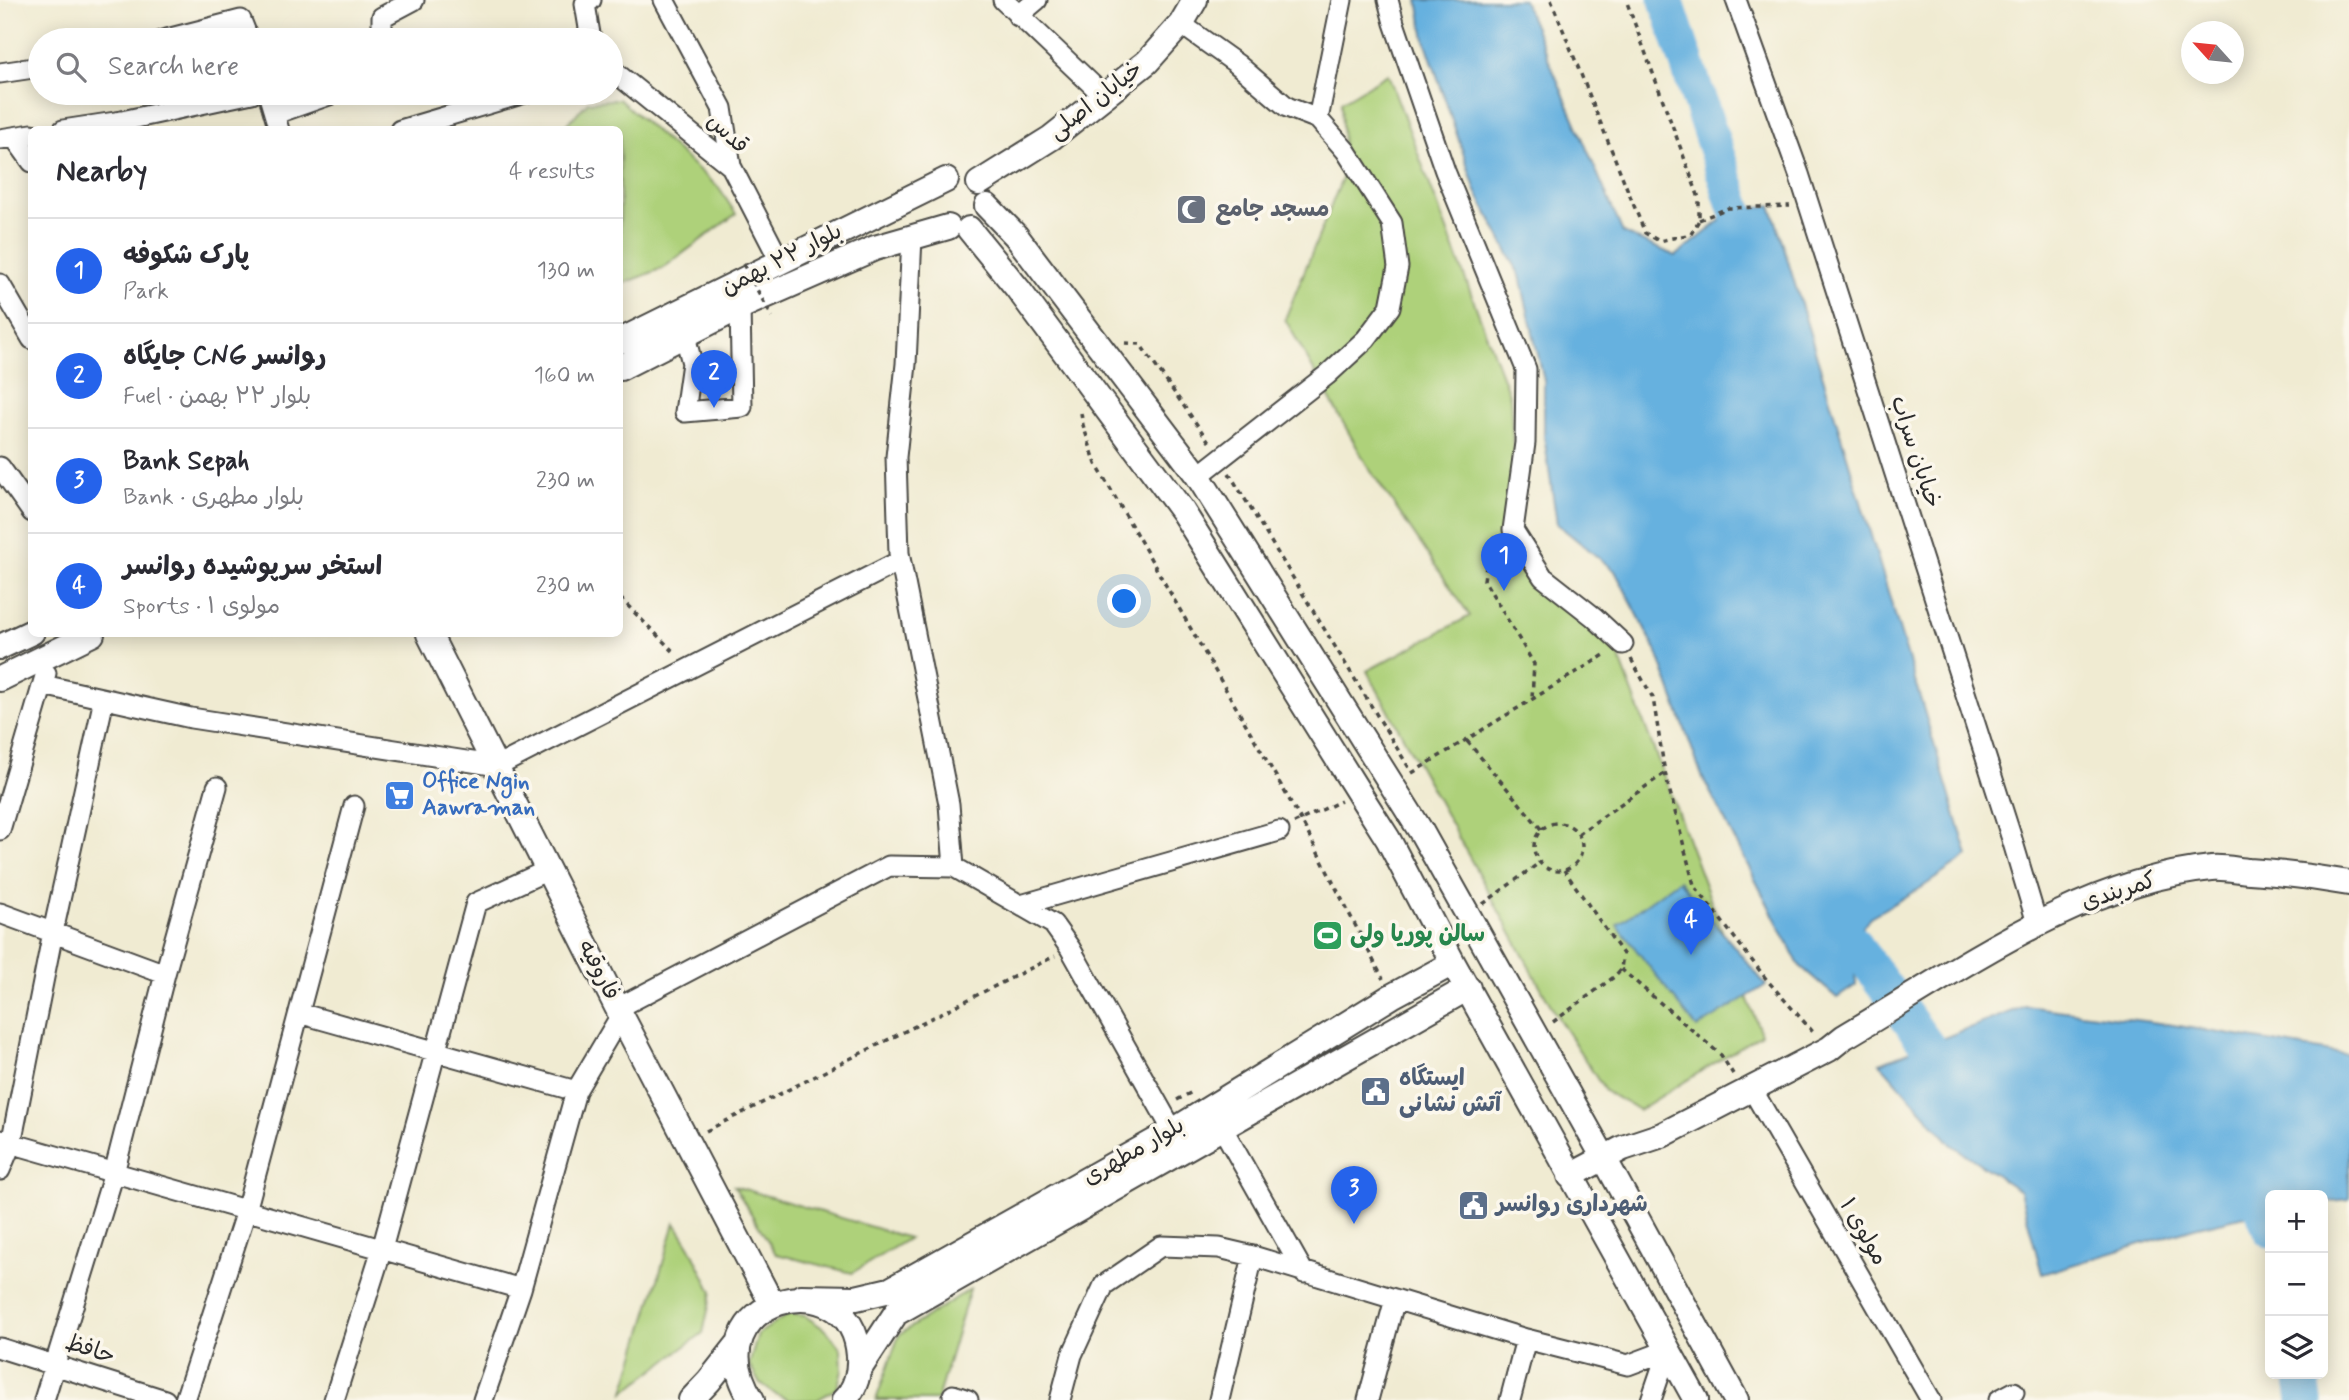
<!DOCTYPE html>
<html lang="en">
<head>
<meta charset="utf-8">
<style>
	:root { --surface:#fff; --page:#f2f2f3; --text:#2b2b33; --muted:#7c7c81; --line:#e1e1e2; --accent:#2563eb }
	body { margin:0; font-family:Mynerve,"Playpen Sans Arabic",sans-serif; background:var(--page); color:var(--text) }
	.controls { position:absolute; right:21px; bottom:21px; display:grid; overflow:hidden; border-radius:10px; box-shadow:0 4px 18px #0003 }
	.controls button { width:63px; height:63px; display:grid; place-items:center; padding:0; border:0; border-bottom:2px solid var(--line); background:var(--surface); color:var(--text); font:35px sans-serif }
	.compass { position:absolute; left:2181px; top:21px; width:63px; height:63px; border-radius:50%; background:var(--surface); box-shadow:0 4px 18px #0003; rotate:297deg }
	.you { position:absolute; left:1125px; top:602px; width:24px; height:24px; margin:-18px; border:5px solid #fff; border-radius:50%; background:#1a73e8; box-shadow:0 0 0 10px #1a73e833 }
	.badge { display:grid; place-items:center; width:46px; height:46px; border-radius:50%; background:var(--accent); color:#fff; font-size:23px; font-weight:700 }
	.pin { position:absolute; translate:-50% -58px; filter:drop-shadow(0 2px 4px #0008) }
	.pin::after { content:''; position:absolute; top:37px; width:24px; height:21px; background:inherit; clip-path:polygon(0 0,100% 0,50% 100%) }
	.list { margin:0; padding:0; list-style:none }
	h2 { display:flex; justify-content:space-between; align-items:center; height:91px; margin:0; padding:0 28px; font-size:30px }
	h2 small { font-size:23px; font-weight:400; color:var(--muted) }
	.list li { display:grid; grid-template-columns:46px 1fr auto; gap:21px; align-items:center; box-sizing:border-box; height:105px; padding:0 28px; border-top:2px solid var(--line) }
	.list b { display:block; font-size:26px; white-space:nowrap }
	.list p { margin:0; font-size:23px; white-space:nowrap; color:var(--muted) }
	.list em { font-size:23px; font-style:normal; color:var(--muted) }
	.icon { flex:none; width:38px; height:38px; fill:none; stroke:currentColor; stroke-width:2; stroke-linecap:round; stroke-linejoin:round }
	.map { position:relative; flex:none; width:2349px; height:1400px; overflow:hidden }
	.search { position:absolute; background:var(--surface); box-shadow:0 4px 18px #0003; left:28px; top:28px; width:595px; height:77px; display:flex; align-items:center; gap:18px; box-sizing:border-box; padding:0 24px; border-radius:38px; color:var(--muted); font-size:26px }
	.panel { position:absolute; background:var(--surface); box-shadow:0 4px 18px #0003; left:28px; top:126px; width:595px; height:511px; border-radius:10px }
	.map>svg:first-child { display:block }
</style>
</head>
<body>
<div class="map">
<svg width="2349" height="1400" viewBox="0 0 2349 1400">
	<rect width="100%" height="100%" fill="#fbf7ec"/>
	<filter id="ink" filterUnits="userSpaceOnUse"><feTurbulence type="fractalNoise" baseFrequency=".0143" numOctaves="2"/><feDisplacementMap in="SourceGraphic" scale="14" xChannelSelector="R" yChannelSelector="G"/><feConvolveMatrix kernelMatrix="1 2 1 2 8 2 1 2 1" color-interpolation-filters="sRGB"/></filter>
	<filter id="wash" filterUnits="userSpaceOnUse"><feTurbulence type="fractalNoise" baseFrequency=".00686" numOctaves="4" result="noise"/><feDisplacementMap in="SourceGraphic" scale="28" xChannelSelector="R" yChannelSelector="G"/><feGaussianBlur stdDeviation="1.57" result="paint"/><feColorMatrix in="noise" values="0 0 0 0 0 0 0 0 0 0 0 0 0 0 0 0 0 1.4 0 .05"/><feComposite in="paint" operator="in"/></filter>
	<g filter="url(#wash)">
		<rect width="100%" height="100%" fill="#f0ebd2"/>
		<path fill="#aed17a" stroke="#6c7e52" stroke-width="2" d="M1388,74L1510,397L1520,565L1609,630L1761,1034L1639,1110L1605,1091L1555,1013L1367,671L1470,616L1368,467L1285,319L1344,174L1341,102Z
			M619,99L718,187L736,214L663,268L620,285V130L562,129L588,102Z
			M734,1186L909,1238L852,1273L776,1254Z
			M675,1223L690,1247L712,1292L703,1333L624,1392Z
			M970,1289L937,1400H876L899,1335Z
			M789,1314L805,1316L827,1331L841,1349L842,1371L837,1388L817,1400H789L773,1393L759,1382L749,1365L758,1334Z"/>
		<path fill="#66b1df" stroke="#486e85" stroke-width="2" d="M1418,0H1523L1623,233L1676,256L1730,213L1771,205L1968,856L1921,888L1870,917L1852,941L1856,985L1837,998L1799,965L1702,776L1656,650L1615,571L1557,524L1544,436V381L1520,276L1476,191L1425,40Z
			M1679,880L1766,985L1697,1028L1617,925Z
			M2025,1006L2167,1024L2349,1055V1199L2323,1202V1195H2270V1210L2194,1228L2042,1274L2020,1191L1952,1145L1880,1063Z"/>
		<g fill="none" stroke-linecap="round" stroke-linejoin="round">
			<path stroke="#66b1df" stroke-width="35" d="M1666,0L1742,229L1731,255
				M1816,913L1852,941L1954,1083
				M2227,1189L2258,1198L2270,1230
				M2301,1374L2305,1400"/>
		</g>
	</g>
	<g filter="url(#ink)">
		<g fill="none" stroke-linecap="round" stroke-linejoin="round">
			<defs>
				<path id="minor" d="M591,0L585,4L591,40
					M664,0L722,108L731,166
					M1003,0L1104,96
					M1388,0L1394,23L1445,171L1526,369L1525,443L1513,530L1543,577L1594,617L1623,644
					M1736,0L1799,174L2011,836L2037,923
					M1018,16L1037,0
					M1181,24L1237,64L1287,107L1318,119
					M163,40L241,20L249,40
					M382,40V17L414,0
					M611,69L731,166L780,261
					M0,73L40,67
					M268,93L279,130
					M275,114L335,93
					M63,130L122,121L252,93
					M400,130L525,93
					M14,137L32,162
					M0,139L32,134
					M912,237L906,364L896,457L899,553L949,804L954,867L1053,924L1070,948L1173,1131
					M0,284L32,339
					M685,336L692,363L685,412L742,407L740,307
					M0,467L32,512
					M1198,476L1327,375L1366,339L1390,307L1398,267L1392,223L1346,151L1318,119L1342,0
					M43,685L191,718L498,766L900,561
					M0,830L46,673
					M1021,905L1279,831
					M0,913L165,974
					M618,1008L889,866L954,867
					M299,1013L576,1091
					M1752,1089L1931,1400
					M1223,1129L1304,1273
					M0,1140L521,1289
					M0,1170L11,1144L53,932L104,699
					M0,1348L165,1400
					M953,1395L968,1400
					M44,1400L114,1173L165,974L217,787
					M185,1400L246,1211L354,806
					M334,1400L382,1249L476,903L548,870
					M483,1400L521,1289L576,1091L621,1015
					M1060,1400L1072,1355L1104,1285L1161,1246L1219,1248L1253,1256L1526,1339L1628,1365L1668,1350
					M1219,1400L1253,1256
					M1368,1400L1395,1299
					M1510,1400L1526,1339
					M1651,1400L1668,1350
					M1999,1400L2014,1392"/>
				<path id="major" d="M979,183L1051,138L1147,62L1181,24L1195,0
					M987,206L1016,236L1198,476L1422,833L1604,1158L1736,1400
					M969,229L1018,289L1183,512L1362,798L1388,839L1453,963L1696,1400
					M620,341L946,180
					M620,368L740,307L875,248L948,227
					M429,634L621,1015L772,1304
					M0,647L32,632
					M0,679L92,634
					M1570,1176L1623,1148L1662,1135L1829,1049L1844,1037C1955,972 2081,880 2212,868C2224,867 2237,870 2249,871C2283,873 2316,877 2349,883
					M801,1297L856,1298L890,1290L1173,1131L1392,996L1453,963
					M860,1368L896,1313L1468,988
					M691,1400L709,1381L739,1343
					M752,1400C689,1300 852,1255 859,1356C860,1371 856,1389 844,1400"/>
			</defs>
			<use href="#minor" stroke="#494844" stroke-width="23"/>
			<use href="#major" stroke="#494844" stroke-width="28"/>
			<path stroke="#494844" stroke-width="3.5" stroke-dasharray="5 5" stroke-linecap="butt" d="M1551,0L1645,233L1659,241L1691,234L1699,220V198L1626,0
				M1699,220L1728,208L1790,206
				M1125,343L1140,344L1210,443
				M1081,413L1083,425L1096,464L1301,820L1383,979
				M1229,473L1411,771
				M1495,537L1488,553L1484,580L1534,664L1532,698
				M620,598L676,654
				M1631,659L1653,698L1665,773L1694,885L1767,980L1813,1032
				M1467,741L1541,829
				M1412,773L1606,654
				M1534 847a24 24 0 1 1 48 0a24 24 0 1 1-48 0Z
				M1294,823L1341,801
				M1578,834L1665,773
				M1483,904L1539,863
				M1621,969L1721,1055L1733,1074
				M1553,1022L1614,977L1621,969L1623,954L1564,870
				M1177,1100L1192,1092
				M706,1131L1055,956"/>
			<use href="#minor" stroke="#fff" stroke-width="19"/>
			<use href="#major" stroke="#fff" stroke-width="24"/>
			<path stroke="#494844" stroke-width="3.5" stroke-dasharray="5 5" stroke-linecap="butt" d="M743,264L772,317"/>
		</g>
	</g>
	<defs>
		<symbol id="mosque-square" viewBox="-11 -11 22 22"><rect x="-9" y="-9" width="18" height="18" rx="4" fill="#6b7280" stroke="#fbf7ec"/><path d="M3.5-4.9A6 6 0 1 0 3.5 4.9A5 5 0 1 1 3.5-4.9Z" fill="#fff"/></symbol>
		<symbol id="supermarket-square" viewBox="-11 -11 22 22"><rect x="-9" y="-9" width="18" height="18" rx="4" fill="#3f7fe0" stroke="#fbf7ec"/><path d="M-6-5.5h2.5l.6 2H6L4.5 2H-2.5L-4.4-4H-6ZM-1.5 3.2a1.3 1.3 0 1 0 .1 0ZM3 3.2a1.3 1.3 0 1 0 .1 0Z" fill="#fff"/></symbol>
		<symbol id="stadium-square" viewBox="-11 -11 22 22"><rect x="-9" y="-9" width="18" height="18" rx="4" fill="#2e9e5b" stroke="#fbf7ec"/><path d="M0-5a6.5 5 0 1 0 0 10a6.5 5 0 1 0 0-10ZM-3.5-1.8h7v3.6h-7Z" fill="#fff"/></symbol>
		<symbol id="civic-square" viewBox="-11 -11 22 22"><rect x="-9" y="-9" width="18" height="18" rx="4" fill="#5c6f8a" stroke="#fbf7ec"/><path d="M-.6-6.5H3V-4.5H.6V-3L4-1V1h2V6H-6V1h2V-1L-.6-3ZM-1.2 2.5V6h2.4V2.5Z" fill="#fff"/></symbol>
	</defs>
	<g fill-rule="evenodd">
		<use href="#mosque-square" x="1174" y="192" width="35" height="35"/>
		<use href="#supermarket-square" x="382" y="778" width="35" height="35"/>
		<use href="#stadium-square" x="1310" y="918" width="35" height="35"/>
		<use href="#civic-square" x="1358" y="1074" width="35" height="35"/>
		<use href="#civic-square" x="1456" y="1188" width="35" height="35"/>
	</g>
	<g text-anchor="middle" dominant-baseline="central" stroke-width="7" stroke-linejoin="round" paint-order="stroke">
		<g font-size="23" fill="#2b2b2b" stroke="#fbf7ec">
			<text transform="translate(1096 101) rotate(-38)">خیابان اصلی</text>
			<text transform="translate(727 134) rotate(43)">قدس</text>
			<text transform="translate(782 260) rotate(-27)">بلوار ۲۲ بهمن</text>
			<text transform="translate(1915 452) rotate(72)">خیابان سراب</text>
			<text transform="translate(2119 892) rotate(-18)">کمربندی</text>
			<text transform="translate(598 970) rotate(63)">فاروقیه</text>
			<text transform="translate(1134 1152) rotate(-30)">بلوار مطهری</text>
			<text transform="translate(1863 1232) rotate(60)">مولوی ۱</text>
			<text transform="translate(90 1350) rotate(18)">حافظ</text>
		</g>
		<g font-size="23" font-weight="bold" fill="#5b616d" stroke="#fbf7ec" text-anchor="start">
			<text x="1215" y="210">مسجد جامع</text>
		</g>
		<g font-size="23" font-weight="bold" fill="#366cbe" stroke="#fbf7ec" text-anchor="start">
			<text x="422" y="782">Office Ngin<tspan x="422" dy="26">Aawraman</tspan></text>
		</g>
		<g font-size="23" font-weight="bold" fill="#27864d" stroke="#fbf7ec" text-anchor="start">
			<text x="1350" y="935">سالن پوریا ولی</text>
		</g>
		<g font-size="23" font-weight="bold" fill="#4e5e75" stroke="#fbf7ec" text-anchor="start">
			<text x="1399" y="1079">ایستگاه<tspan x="1399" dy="26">آتش نشانی</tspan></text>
			<text x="1496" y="1205">شهرداری روانسر</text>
		</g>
	</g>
</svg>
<div class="controls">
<button>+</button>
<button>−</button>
<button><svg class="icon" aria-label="layers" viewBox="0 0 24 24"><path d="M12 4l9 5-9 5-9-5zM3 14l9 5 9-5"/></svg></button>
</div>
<svg class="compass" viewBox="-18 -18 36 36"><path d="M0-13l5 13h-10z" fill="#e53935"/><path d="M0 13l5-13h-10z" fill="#7c7c81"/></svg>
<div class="you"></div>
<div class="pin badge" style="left:1504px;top:591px">1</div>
<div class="pin badge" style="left:714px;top:408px">2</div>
<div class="pin badge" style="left:1354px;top:1224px">3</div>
<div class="pin badge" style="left:1691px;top:955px">4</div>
<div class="search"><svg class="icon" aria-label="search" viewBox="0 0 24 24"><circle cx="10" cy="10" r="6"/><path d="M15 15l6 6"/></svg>Search here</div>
<section class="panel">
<h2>Nearby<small>4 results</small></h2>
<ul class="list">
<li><span class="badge">1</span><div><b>پارک شکوفه</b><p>Park</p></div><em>130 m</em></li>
<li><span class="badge">2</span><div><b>جایگاه CNG روانسر</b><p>Fuel · بلوار ۲۲ بهمن</p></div><em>160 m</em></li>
<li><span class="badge">3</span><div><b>Bank Sepah</b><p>Bank · بلوار مطهری</p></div><em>230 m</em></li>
<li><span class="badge">4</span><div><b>استخر سرپوشیده روانسر</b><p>Sports · مولوی ۱</p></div><em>230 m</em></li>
</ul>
</section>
</div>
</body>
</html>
